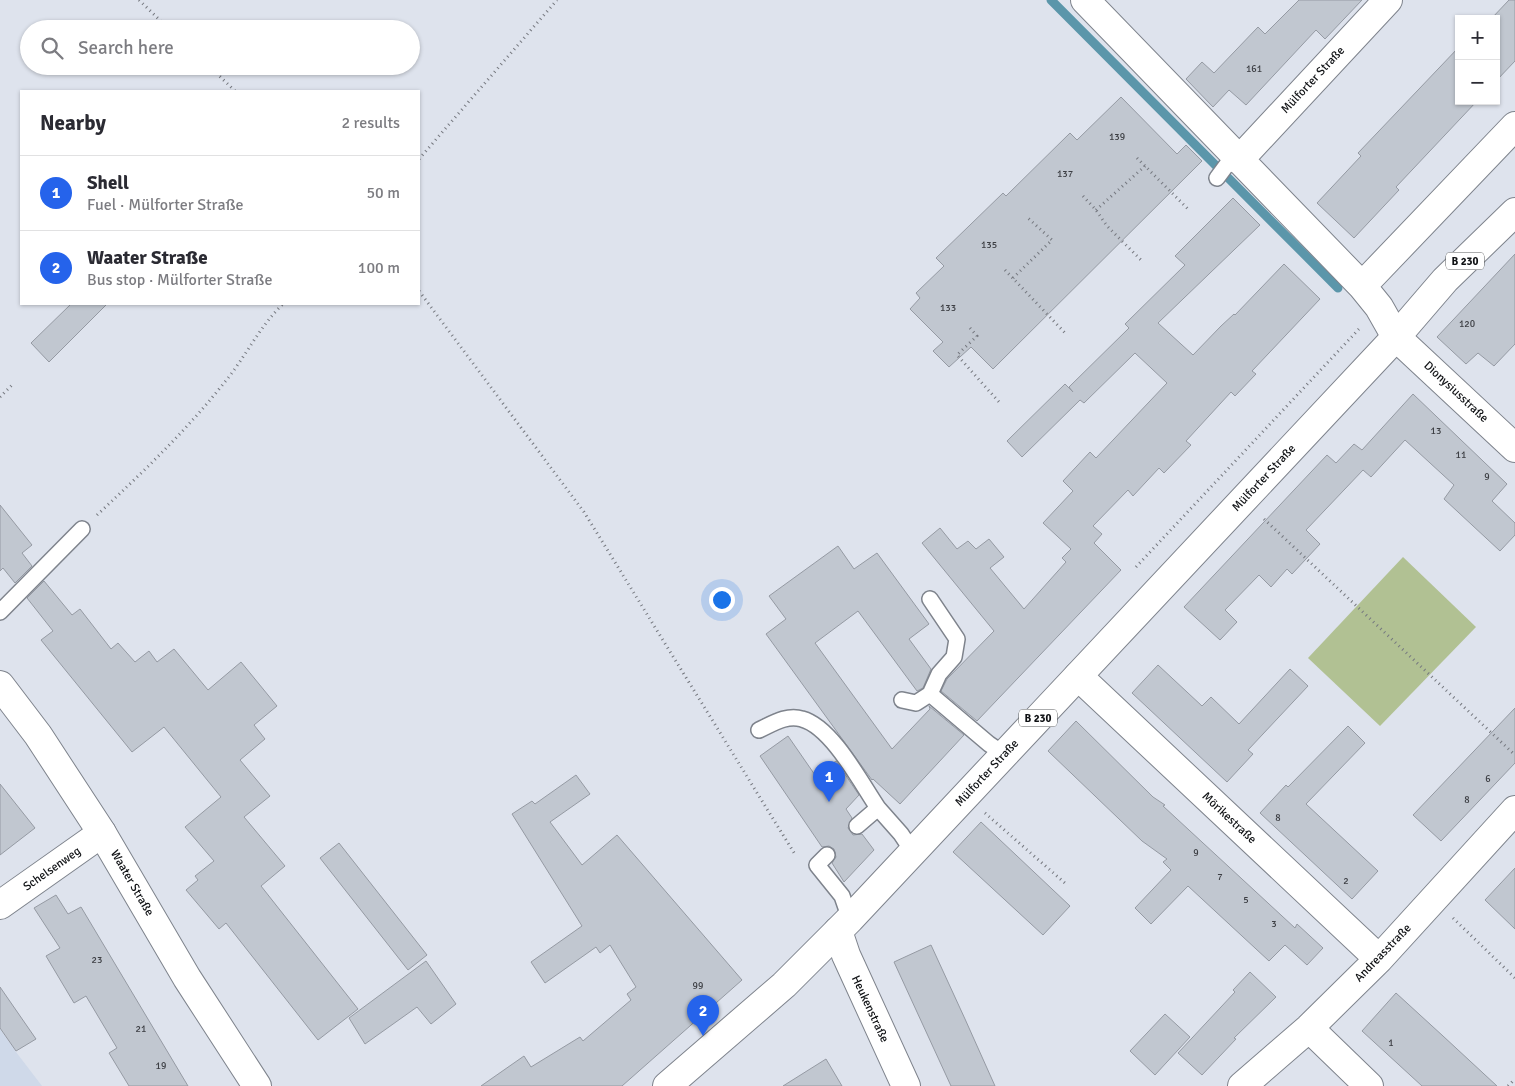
<!DOCTYPE html>
<html lang="en">
<head>
<meta charset="utf-8">
<style>
	:root { --surface:#fff; --page:#f2f2f3; --text:#2b2b33; --muted:#7c7c81; --line:#e1e1e2; --accent:#2563eb }
	body { margin:0; font-family:Signika,sans-serif; background:var(--page); color:var(--text) }
	.controls { position:absolute; right:15px; top:15px; display:grid; overflow:hidden; border-radius:0px; box-shadow:0 1px 4px #0004 }
	.controls button { width:45px; height:45px; display:grid; place-items:center; padding:0; border:0; border-bottom:1px solid var(--line); background:var(--surface); color:var(--text); font:25px sans-serif }
	.you { position:absolute; left:721px; top:599px; width:18px; height:18px; margin:-12px; border:4px solid #fff; border-radius:50%; background:#1a73e8; box-shadow:0 0 0 8px #1a73e833 }
	.badge { display:grid; place-items:center; width:32px; height:32px; border-radius:50%; background:var(--accent); color:#fff; font-size:16px; font-weight:700 }
	.pin { position:absolute; translate:-50% -41px; filter:drop-shadow(0 1px 2px #0008) }
	.pin::after { content:''; position:absolute; top:26px; width:18px; height:15px; background:inherit; clip-path:polygon(0 0,100% 0,50% 100%) }
	.list { margin:0; padding:0; list-style:none }
	h2 { display:flex; justify-content:space-between; align-items:center; height:65px; margin:0; padding:0 20px; font-size:21px }
	h2 small { font-size:16px; font-weight:400; color:var(--muted) }
	.list li { display:grid; grid-template-columns:32px 1fr auto; gap:15px; align-items:center; box-sizing:border-box; height:75px; padding:0 20px; border-top:1px solid var(--line) }
	.list b { display:block; font-size:19px; white-space:nowrap }
	.list p { margin:0; font-size:16px; white-space:nowrap; color:var(--muted) }
	.list em { font-size:16px; font-style:normal; color:var(--muted) }
	.icon { flex:none; width:28px; height:28px; fill:none; stroke:currentColor; stroke-width:2; stroke-linecap:round; stroke-linejoin:round }
	.map { position:relative; flex:none; width:1515px; height:1086px; overflow:hidden }
	.search { position:absolute; background:var(--surface); box-shadow:0 1px 4px #0004; left:20px; top:20px; width:400px; height:55px; display:flex; align-items:center; gap:12px; box-sizing:border-box; padding:0 18px; border-radius:28px; color:var(--muted); font-size:19px }
	.panel { position:absolute; background:var(--surface); box-shadow:0 1px 4px #0004; left:20px; top:90px; width:400px; height:215px; border-radius:0px }
	.map>svg:first-child { display:block }
</style>
</head>
<body>
<div class="map">
<svg width="1515" height="1086" viewBox="0 0 1515 1086">
	<rect width="100%" height="100%" fill="#dee3ed"/>
	<path fill="#cfd9e9" d="M0,1029L16,1052L42,1086H0Z"/>
	<path fill="#b1c193" d="M1403,557L1476,627L1380,726L1308,658Z"/>
	<g fill="none" stroke-linecap="round" stroke-linejoin="round">
		<path stroke="#5b96aa" stroke-width="9" d="M1051,0L1338,288"/>
	</g>
	<path fill="#c1c7d0" stroke="#959aa3" d="M1299,0H1362L1325,39L1316,30L1246,105L1229,90L1213,107L1186,79L1202,62L1214,73L1258,27L1265,34Z
		M1509,0H1515V61L1496,81V19H1491Z
		M1459,47V101H1477L1396,187L1399,190L1354,238L1317,203L1361,156L1358,153Z
		M1121,97L1177,154L1186,145L1202,161L993,369L971,347L949,367L933,351L943,342L910,309L920,298L916,293L944,266L936,258L1003,193L1006,196L1070,133L1077,140Z
		M1233,198L1260,225L1158,323L1193,355L1221,326L1234,314L1235,315L1284,264L1320,299L1252,371L1256,374L1235,396L1231,392L1186,441L1191,445L1164,473L1159,468L1133,496L1128,490L1093,526L1102,534L1094,543L1121,570L977,721L941,691L947,679L994,631L922,543L940,528L957,549L968,541L976,549L989,539L1004,557L990,568L1024,609L1066,562L1062,558L1071,549L1043,523L1073,491L1063,481L1090,452L1096,458L1167,383L1135,353L1084,403L1080,400L1022,457L1007,441L1065,384L1073,392L1069,387L1129,328L1125,324L1185,265L1175,256Z
		M1515,254V344L1494,366L1478,353L1466,364L1437,337Z
		M71,304H107L49,362L31,343Z
		M1413,394L1507,484L1492,501L1515,523V535L1500,551L1444,499L1454,485L1405,440L1371,477L1363,470L1306,530L1320,544L1292,574L1287,569L1271,587L1259,575L1225,610L1237,622L1220,640L1184,607L1327,455L1336,463L1354,444L1362,450Z
		M0,505L32,545L22,553L32,566L15,583L3,568L0,571Z
		M838,546L854,569L877,553L929,624L909,639L931,669L923,688L917,691L858,611L815,643L892,749L930,709L929,706L964,735L900,804L873,779L872,780L766,634L786,619L769,596Z
		M44,581L72,615L80,609L111,649L118,643L135,662L149,651L157,662L174,649L208,690L241,662L277,706L254,725L265,739L240,760L270,796L244,817L285,866L261,886L358,1009L318,1040L226,923L219,929L186,890L198,880L195,876L214,861L185,827L221,797L164,727L132,752L41,640L53,631L27,598Z
		M1158,665L1202,706L1211,697L1239,724L1290,669L1308,686L1248,750L1253,754L1227,782L1132,693Z
		M1515,708V763L1441,841L1413,815Z
		M1076,721L1153,797L1165,805L1163,806L1295,928L1297,924L1323,948L1307,965L1285,945L1269,961L1188,886L1151,924L1135,908L1171,870L1163,862L1167,859L1142,841L1048,751Z
		M1348,726L1365,743L1306,804L1378,871L1352,899L1260,813L1286,785L1288,787Z
		M788,736L815,775L836,761L859,795L846,809L852,818L848,828L853,835L862,834L874,850L844,882L832,863L836,857L834,849L829,846L822,847L760,756Z
		M576,775L590,794L550,822L582,865L617,835L742,980L622,1086H481L524,1056L531,1067L580,1037L583,1041L631,1000L627,994L636,987L610,945L600,953L596,947L545,983L531,962L582,926L512,814L532,801L535,804Z
		M0,784L35,828L0,855Z
		M981,822L1070,906L1043,935L953,852Z
		M339,843L427,955L408,970L320,858Z
		M1515,868V929L1485,900Z
		M56,895L68,914L81,907L188,1086H129L109,1053L117,1048L86,996L74,1003L46,956L60,948L34,908Z
		M931,945L965,1019L995,1086H951L894,962Z
		M426,961L456,1004L431,1024L417,1007L365,1044L349,1018Z
		M1250,972L1276,997L1234,1038L1236,1039L1202,1075L1178,1053L1235,992L1233,990Z
		M0,987L36,1039L16,1051L0,1028Z
		M1396,993L1443,1036L1497,1086H1422L1362,1031Z
		M1165,1014L1190,1037L1155,1075L1130,1051Z
		M826,1059L842,1086H783Z"/>
	<g fill="none" stroke-linecap="round" stroke-linejoin="round">
		<defs>
			<path id="service" d="M1217,178L1234,155
				M930,599L957,639L954,657L939,674L930,694L989,744L1004,754
				M0,612L82,529
				M902,700L916,703L930,694
				M759,730C772,724 787,714 802,719C832,727 861,783 878,808
				M857,826L878,808L901,834L913,852
				M827,855L817,865L842,896L850,919"/>
			<path id="minor" d="M1085,0L1362,286L1379,307L1396,337L1515,448
				M1239,160L1388,0
				M1362,286L1515,126
				M1078,676L1379,959
				M0,905L102,833
				M838,931L846,955L906,1086
				M1309,1028L1369,1086
				M1242,1086L1309,1028L1379,959L1515,810"/>
			<path id="secondary" d="M0,685L38,735L102,833L187,978L257,1086"/>
			<path id="primary" d="M667,1086L784,985L850,919L1396,337L1445,280L1515,212"/>
		</defs>
		<use href="#service" stroke="#7e838c" stroke-width="18"/>
		<use href="#minor" stroke="#7e838c" stroke-width="30"/>
		<use href="#secondary" stroke="#7e838c" stroke-width="30"/>
		<use href="#primary" stroke="#7e838c" stroke-width="30"/>
		<path stroke="#75787f" stroke-width="3" stroke-dasharray="1 4" stroke-linecap="butt" d="M139,0L169,29
			M209,66L235,91
			M1137,158L1190,211
			M419,159L557,0
			M1083,196L1096,210L1107,226L1141,260
			M1096,210L1145,166
			M1005,270L1067,335
			M1013,278L1052,240L1028,218
			M419,291L584,512L796,856
			M970,328L977,336L957,355L999,402
			M0,397L12,385
			M97,515C143,472 185,432 224,383C245,358 259,327 283,304
			M1264,519L1515,755
			M1136,567L1359,329
			M985,813L1066,884
			M1453,918L1515,978
			M1508,1086L1515,1079"/>
		<use href="#service" stroke="#fff" stroke-width="15"/>
		<use href="#minor" stroke="#fff" stroke-width="28"/>
		<use href="#secondary" stroke="#fff" stroke-width="28"/>
		<use href="#primary" stroke="#fff" stroke-width="28"/>
	</g>
	<g text-anchor="middle" dominant-baseline="central" stroke-width="5" stroke-linejoin="round" paint-order="stroke">
		<g font-size="10" fill="#3c3e43">
			<text x="1254" y="69">161</text>
			<text x="1117" y="137">139</text>
			<text x="1065" y="174">137</text>
			<text x="989" y="245">135</text>
			<text x="948" y="308">133</text>
			<text x="1467" y="324">120</text>
			<text x="1436" y="431">13</text>
			<text x="1461" y="455">11</text>
			<text x="1487" y="477">9</text>
			<text x="1488" y="779">6</text>
			<text x="1467" y="800">8</text>
			<text x="1278" y="818">8</text>
			<text x="1196" y="853">9</text>
			<text x="1220" y="877">7</text>
			<text x="1346" y="881">2</text>
			<text x="1246" y="900">5</text>
			<text x="1274" y="924">3</text>
			<text x="97" y="960">23</text>
			<text x="698" y="986">99</text>
			<text x="141" y="1029">21</text>
			<text x="1391" y="1043">1</text>
			<text x="161" y="1066">19</text>
		</g>
		<g fill="#fff" stroke="#57585a" stroke-width="1">
			<rect x="1446" y="252.5" width="38" height="17" rx="4"/>
			<rect x="1019" y="709.5" width="38" height="17" rx="4"/>
		</g>
		<g font-size="11" font-weight="bold" fill="#0f1114">
			<text x="1465" y="261">B 230</text>
			<text x="1038" y="718">B 230</text>
		</g>
		<g font-size="12" fill="#0f1114" stroke="#fff">
			<text transform="translate(1313 80) rotate(-47)">Mülforter Straße</text>
			<text transform="translate(1456 392) rotate(43)">Dionysiusstraße</text>
			<text transform="translate(1264 478) rotate(-47)">Mülforter Straße</text>
			<text transform="translate(987 773) rotate(-47)">Mülforter Straße</text>
			<text transform="translate(1229 818) rotate(43)">Mörikestraße</text>
			<text transform="translate(52 869) rotate(-35)">Schelsenweg</text>
			<text transform="translate(132 883) rotate(60)">Waater Straße</text>
			<text transform="translate(1383 953) rotate(-46)">Andreasstraße</text>
			<text transform="translate(870 1009) rotate(65)">Heukenstraße</text>
		</g>
	</g>
</svg>
<div class="controls">
<button>+</button>
<button>−</button>
</div>
<div class="you"></div>
<div class="pin badge" style="left:829px;top:802px">1</div>
<div class="pin badge" style="left:703px;top:1036px">2</div>
<div class="search"><svg class="icon" aria-label="search" viewBox="0 0 24 24"><circle cx="10" cy="10" r="6"/><path d="M15 15l6 6"/></svg>Search here</div>
<section class="panel">
<h2>Nearby<small>2 results</small></h2>
<ul class="list">
<li><span class="badge">1</span><div><b>Shell</b><p>Fuel · Mülforter Straße</p></div><em>50 m</em></li>
<li><span class="badge">2</span><div><b>Waater Straße</b><p>Bus stop · Mülforter Straße</p></div><em>100 m</em></li>
</ul>
</section>
</div>
</body>
</html>
